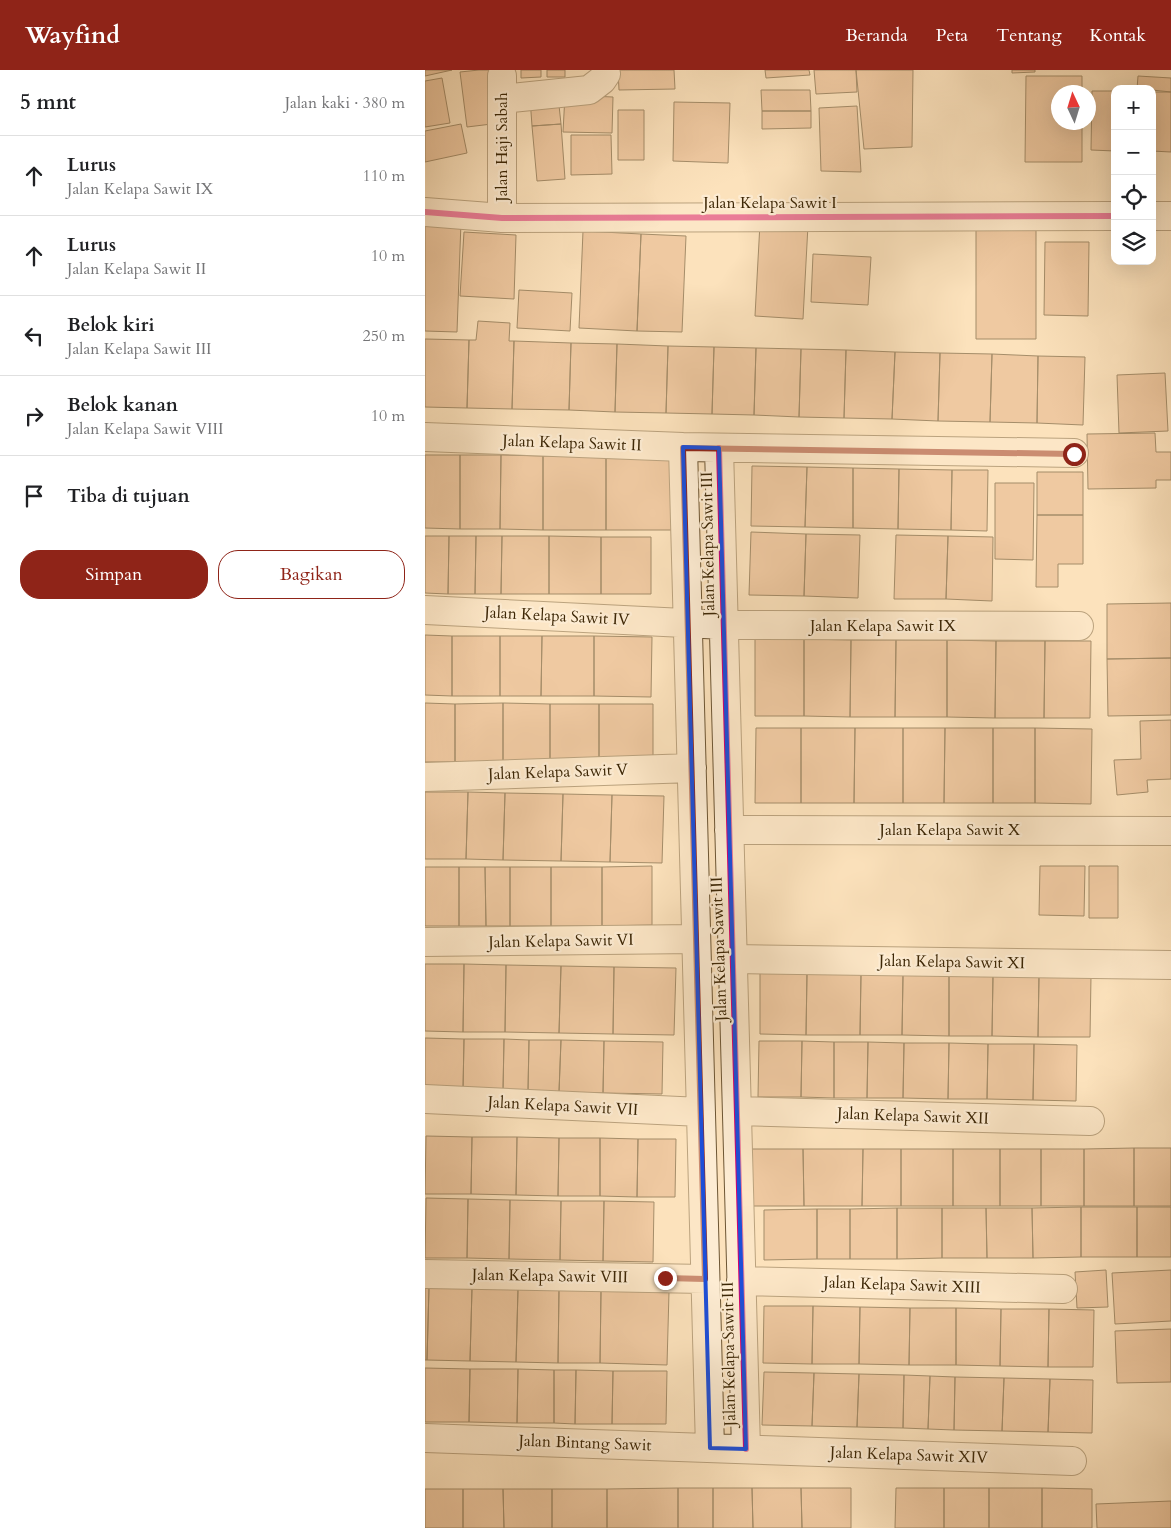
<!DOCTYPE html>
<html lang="id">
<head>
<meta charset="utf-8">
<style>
	:root { --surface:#fff; --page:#f6f6f6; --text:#202124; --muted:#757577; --line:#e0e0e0; --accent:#8f2418 }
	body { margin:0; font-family:Cardo,serif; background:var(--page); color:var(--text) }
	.controls { position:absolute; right:15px; top:15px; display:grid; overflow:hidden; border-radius:10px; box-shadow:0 5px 20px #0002 }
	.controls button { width:45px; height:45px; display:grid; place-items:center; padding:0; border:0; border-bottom:1px solid var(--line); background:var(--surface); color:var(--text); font:25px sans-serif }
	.compass { position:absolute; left:626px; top:15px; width:45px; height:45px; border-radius:50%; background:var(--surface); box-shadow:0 5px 20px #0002; rotate:356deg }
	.stop { position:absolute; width:15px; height:15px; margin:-11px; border:4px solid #8f2418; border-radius:50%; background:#fff }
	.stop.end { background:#8f2418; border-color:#fff; box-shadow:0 1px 5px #0008 }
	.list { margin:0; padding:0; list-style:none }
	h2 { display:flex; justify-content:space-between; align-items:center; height:65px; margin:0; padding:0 20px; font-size:21px }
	h2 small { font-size:16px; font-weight:400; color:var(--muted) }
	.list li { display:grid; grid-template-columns:32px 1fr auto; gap:15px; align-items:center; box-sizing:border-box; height:80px; padding:0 20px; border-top:1px solid var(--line) }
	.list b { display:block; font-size:19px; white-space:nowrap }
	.list p { margin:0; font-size:16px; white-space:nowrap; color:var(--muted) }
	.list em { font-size:16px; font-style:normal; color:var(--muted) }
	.actions { display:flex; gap:10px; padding:15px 20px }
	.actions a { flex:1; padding:11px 0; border:1px solid var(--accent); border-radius:20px; text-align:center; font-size:18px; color:var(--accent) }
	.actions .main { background:var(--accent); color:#fff }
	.icon { flex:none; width:28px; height:28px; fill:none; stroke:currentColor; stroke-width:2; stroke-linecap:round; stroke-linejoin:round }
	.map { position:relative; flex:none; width:746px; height:1458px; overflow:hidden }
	header { display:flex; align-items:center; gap:30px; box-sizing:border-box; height:70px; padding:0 25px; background:var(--accent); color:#fff }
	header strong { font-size:24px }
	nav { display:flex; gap:28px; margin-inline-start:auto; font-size:18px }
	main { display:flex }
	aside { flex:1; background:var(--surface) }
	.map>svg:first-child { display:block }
</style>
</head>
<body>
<header>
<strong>Wayfind</strong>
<nav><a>Beranda</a><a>Peta</a><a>Tentang</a><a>Kontak</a></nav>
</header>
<main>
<aside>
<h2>5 mnt<small>Jalan kaki · 380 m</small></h2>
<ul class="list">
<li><svg class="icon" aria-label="ahead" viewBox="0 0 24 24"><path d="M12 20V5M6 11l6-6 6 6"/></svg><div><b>Lurus</b><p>Jalan Kelapa Sawit IX</p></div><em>110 m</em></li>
<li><svg class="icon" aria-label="ahead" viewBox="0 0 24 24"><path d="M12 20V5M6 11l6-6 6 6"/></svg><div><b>Lurus</b><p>Jalan Kelapa Sawit II</p></div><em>10 m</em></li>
<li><svg class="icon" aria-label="left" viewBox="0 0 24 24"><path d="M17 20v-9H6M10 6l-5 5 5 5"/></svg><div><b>Belok kiri</b><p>Jalan Kelapa Sawit III</p></div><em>250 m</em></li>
<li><svg class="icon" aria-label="right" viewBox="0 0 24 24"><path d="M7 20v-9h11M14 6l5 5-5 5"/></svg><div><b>Belok kanan</b><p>Jalan Kelapa Sawit VIII</p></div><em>10 m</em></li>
<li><svg class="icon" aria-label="arrive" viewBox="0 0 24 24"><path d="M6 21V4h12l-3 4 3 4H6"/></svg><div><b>Tiba di tujuan</b></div></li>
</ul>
<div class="actions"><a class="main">Simpan</a><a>Bagikan</a></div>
</aside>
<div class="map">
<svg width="746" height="1458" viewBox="0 0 746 1458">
	<rect width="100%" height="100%" fill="#fce2bc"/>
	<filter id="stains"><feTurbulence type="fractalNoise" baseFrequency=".004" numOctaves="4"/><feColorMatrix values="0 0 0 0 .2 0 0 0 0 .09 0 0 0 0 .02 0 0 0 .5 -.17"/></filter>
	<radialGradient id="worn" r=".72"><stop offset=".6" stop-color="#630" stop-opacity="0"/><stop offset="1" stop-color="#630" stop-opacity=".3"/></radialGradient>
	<path fill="#dfab81" stroke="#3d2706" d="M0,0H27L0,6Z
		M54,0H69L75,53L42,57L35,2Z
		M96,0H116V7L96,8Z
		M122,0H140V7H122Z
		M193,0H249L250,19L194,20Z
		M340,0H384L385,5L341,8Z
		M389,0H431L432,22L391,24Z
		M431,0H488L487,77L439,79Z
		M587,0H610V2L587,3Z
		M601,6H657V22H634V52H657V92H600Z
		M713,6L746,8V22L727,20V19H712Z
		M17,8L25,53L0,57V11Z
		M336,20H385L386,41H337Z
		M667,21H690V81L666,80Z
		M727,22H746V82L727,81Z
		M140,25L188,27L187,63L138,62Z
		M133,26L136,54L107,56L105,28Z
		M249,32L305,33L303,93L248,91Z
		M432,36L436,102L396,101L394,38Z
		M193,40H219V90H193Z
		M337,41H386V58L337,59Z
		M36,54L42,83L0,92V61Z
		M136,54L140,109L112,111L107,56Z
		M146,65H186L187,104L146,105Z
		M0,151L36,152L32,262L0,261Z
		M335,153L383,155L378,249L330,246Z
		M551,154H611V269H551Z
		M158,161L216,164L212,261L154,258Z
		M39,162L91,165L89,229L35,226Z
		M216,164L261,166L257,262L212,261Z
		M620,172H664L663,246L619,245Z
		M388,184L446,187L443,235L386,232Z
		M94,220L147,223L145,261L92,258Z
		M53,251L85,253L84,271H89L87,339L42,338L44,270H51Z
		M0,269L44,270L42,338L0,337Z
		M89,271L146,273L144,340L87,339Z
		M146,273L192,274L190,342L144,340Z
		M192,274L243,276L241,343L190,342Z
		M243,276L289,277L287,344L241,343Z
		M289,277L331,278L329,345L287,344Z
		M331,278L376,279L374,347L329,345Z
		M376,279L421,280L419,348L374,347Z
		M421,280L470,282L467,349L419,348Z
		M470,282L515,283L513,351L467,349Z
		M515,283L567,284L565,352L513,351Z
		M567,284L613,286L612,353L565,352Z
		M613,286L660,287L658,355L612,353Z
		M740,303L743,361L694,363L692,305Z
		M730,363L731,382H746V410H731V418L663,419L662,364Z
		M0,385H35V459L0,458Z
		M35,385H76L75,459H35Z
		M76,385L118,386V460L75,459Z
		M118,386H181V460H118Z
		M181,386L250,387L249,460H181Z
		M327,396L382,397L380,457L326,456Z
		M382,397L428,398V458L380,457Z
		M428,398L474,399L473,459L428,458Z
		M474,399L527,400L526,460L473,459Z
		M527,400H563L562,461L526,460Z
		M612,402H658V445H612Z
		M570,413H609L608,490L570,489Z
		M612,445H658V494H633V517H611Z
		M326,462L381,464L379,526L324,525Z
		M381,464L435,465L433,528L379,526Z
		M471,465L523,466L521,529H469Z
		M0,466H24L23,524L0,523Z
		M24,466H51L50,524H23Z
		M51,466H77L76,524H50Z
		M77,466H124V524H76Z
		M124,466L176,467V524H124Z
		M523,466L568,467L567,531L521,529Z
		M176,467H226V524H176Z
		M746,533V588L682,589V534Z
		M0,565L27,566V626L0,625Z
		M27,566H75V626H27Z
		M75,566H117L116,626H75Z
		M117,566H169V626H116Z
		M169,566L227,567L226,627L169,626Z
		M330,569H379V646H330Z
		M379,569L426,570L425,647L379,646Z
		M426,570H471L470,647H425Z
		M471,570H522V647H470Z
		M522,570L571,571L570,648L522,647Z
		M571,571H620L619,648H570Z
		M620,571H666L665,648H619Z
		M746,588V645L683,646L682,589Z
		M0,633L30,634V692H0Z
		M78,633V692H30V634Z
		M78,633L125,634V692H78Z
		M125,634H174V693L125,692Z
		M174,634H228V693H174Z
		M746,650V709L722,710L723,722L692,725L689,690L716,689L715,651Z
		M331,658H376V733H330Z
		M376,658H430L429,733H376Z
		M430,658H478V733H429Z
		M478,658H520L519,733H478Z
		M520,658H568V733H519Z
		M568,658H610V733H568Z
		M610,658L667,659L666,734L610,733Z
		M0,722H43L41,789H0Z
		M43,722L80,723L78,790L41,789Z
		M80,723L138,724L136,791L78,790Z
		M138,724L187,725L185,792L136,791Z
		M187,725L239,726L237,793L185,792Z
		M227,796V855L177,856V797Z
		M615,796H660L659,846L614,845Z
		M664,796H693V848H664Z
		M0,797H34V856H0Z
		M34,797H60L61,856H34Z
		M60,797H85V856H61Z
		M85,797H126V856H85Z
		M126,797H177V856H126Z
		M0,894H39L38,962L0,961Z
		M39,894L81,895L80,962H38Z
		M81,895L136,896L134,963L80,962Z
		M136,896L189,897L188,964L134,963Z
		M189,897L251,898L249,965L188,964Z
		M335,903H382L381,965L335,964Z
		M382,903L436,904L435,965H381Z
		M436,904L478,905L477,965H435Z
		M478,905H524V966L477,965Z
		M524,905H568L567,966H524Z
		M568,905H614L613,967L567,966Z
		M614,905L666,906L665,967H613Z
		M0,968L39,969L38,1020L0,1019Z
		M39,969H79L78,1021L38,1020Z
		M79,969L104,970L103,1021H78Z
		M104,970H136L134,1022L103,1021Z
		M136,970L179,971L178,1023L134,1022Z
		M179,971L238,972L237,1024L178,1023Z
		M334,971H377L376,1027H333Z
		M377,971L409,972V1028L376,1027Z
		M409,972H443L442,1028H409Z
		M443,972L479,973L478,1028H442Z
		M479,973H524L523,1029L478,1028Z
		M524,973L563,974L562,1029H523Z
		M563,974H609L608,1030L562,1029Z
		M609,974L652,975L651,1031L608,1030Z
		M1,1066L47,1067L46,1124H0Z
		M47,1067H92L91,1125L46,1124Z
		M92,1067L134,1068L133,1126L91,1125Z
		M134,1068H175V1126H133Z
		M175,1068L213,1069L212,1127L175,1126Z
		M213,1069H251L250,1127H212Z
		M709,1078H746V1136H709Z
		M709,1078V1136H659V1079Z
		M323,1079H378L379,1136H323Z
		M378,1079H438L437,1136H379Z
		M438,1079H476V1136H437Z
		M476,1079H528V1136H476Z
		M528,1079H575V1136H528Z
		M575,1079H616V1136H575Z
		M616,1079H659V1136H616Z
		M1,1128L43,1129L42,1188H0Z
		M43,1129L85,1130L84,1189L42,1188Z
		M85,1130L136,1131L135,1190L84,1189Z
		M136,1131H179L178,1191L135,1190Z
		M179,1131L229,1132L228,1192L178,1191Z
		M656,1137V1187L608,1188L607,1138Z
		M656,1137H712V1187H656Z
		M712,1137H746V1187H712Z
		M472,1138V1189H425V1139Z
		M472,1138H517V1188L472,1189Z
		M517,1138H561L562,1188H517Z
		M561,1138H607L608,1188H562Z
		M392,1139V1189L339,1190V1140Z
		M392,1139H425V1189H392Z
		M681,1200L683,1237L652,1238L650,1202Z
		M746,1200V1251L690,1254L687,1203Z
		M0,1217H4L2,1290H0Z
		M4,1217L47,1218L45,1291L2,1290Z
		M47,1218L93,1219L91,1292L45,1291Z
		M93,1219H134L133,1293L91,1292Z
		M134,1219L176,1221L175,1293H133Z
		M176,1221L244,1222L242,1295L175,1293Z
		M339,1236H388L387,1294L338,1293Z
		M388,1236L435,1237L434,1294H387Z
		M435,1237L485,1238L484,1295L434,1294Z
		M485,1238H531V1295H484Z
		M531,1238L576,1239L575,1296L531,1295Z
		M576,1239H624L623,1297L575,1296Z
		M624,1239L669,1240L668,1297H623Z
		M746,1259V1312L692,1313L690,1261Z
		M0,1298L45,1299L44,1352H0Z
		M45,1299H93L92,1353L44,1352Z
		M93,1299L129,1300V1353H92Z
		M129,1300H151L150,1354L129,1353Z
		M151,1300L188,1301L187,1354H150Z
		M188,1301H242L241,1354H187Z
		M339,1302L389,1303L387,1356L337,1355Z
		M389,1303L434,1304L432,1357L387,1356Z
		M434,1304L479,1305L478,1358L432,1357Z
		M479,1305L505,1306L503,1359L478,1358Z
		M505,1306L530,1307L529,1360L503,1359Z
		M530,1307L579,1308L577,1361L529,1360Z
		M579,1308L625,1309L623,1362L577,1361Z
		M625,1309L668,1310L667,1363L623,1362Z
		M253,1418H288V1458H253Z
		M253,1418V1458H182V1419Z
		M288,1418H327L328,1458H288Z
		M327,1418H376L377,1458H328Z
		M376,1418H426V1458H377Z
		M471,1418H519V1458H470Z
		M519,1418H564V1458H519Z
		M564,1418H617V1458H564Z
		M617,1418L667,1419V1458H617Z
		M0,1419H38V1458H0Z
		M38,1419H78L79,1458H38Z
		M78,1419H127V1458H79Z
		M127,1419H182V1458H127Z
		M746,1431V1458H672L671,1434Z"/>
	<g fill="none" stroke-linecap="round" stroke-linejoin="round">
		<defs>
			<path id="minor" d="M77,6V148
				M77,29L164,20L177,10L181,4
				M0,142L77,148L690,146
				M727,146H746
				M0,367L258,377L649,383
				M258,377L285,1378
				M294,378L321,1379
				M0,540L299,555L654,556
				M0,707L267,698
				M304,760L746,761
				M0,872L271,869
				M308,889L746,895
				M0,1029L276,1042
				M312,1041L665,1051
				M0,1204L280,1209
				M316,1211L638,1219
				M0,1368L647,1391"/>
		</defs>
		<use href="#minor" stroke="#6d5634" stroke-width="30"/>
		<use href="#minor" stroke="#fdecd3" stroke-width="28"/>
		<defs>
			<path id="cycleway" d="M0,142L77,148L690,146
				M294,378L321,1379"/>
		</defs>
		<use href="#cycleway" stroke="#fdecd3" stroke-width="9"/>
		<use href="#cycleway" stroke="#d6006c" stroke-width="6"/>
	</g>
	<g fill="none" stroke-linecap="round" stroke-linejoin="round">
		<path stroke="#8f2418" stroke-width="6" d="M240,1208L280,1209L258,378L649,384"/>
	</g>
	<path d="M0 0H746V1458H0ZM258,377L294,378L321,1379L285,1378Z" fill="#fce2bc" fill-opacity=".55" fill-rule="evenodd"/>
	<path fill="none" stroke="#1d4ed8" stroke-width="4" stroke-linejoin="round" d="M258,377L294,378L321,1379L285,1378Z"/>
	<g text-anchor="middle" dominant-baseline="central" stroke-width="4.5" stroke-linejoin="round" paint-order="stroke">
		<g font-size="16" fill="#3d2706" stroke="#fdecd3">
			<text transform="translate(77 77) rotate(-90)">Jalan Haji Sabah</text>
			<text x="345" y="133">Jalan Kelapa Sawit I</text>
			<text transform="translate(147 373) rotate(2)">Jalan Kelapa Sawit II</text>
			<text transform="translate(283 474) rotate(-91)">Jalan Kelapa Sawit III</text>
			<text transform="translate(132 546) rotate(3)">Jalan Kelapa Sawit IV</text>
			<text x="458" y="556">Jalan Kelapa Sawit IX</text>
			<text transform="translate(133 702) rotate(-2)">Jalan Kelapa Sawit V</text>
			<text x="525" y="760">Jalan Kelapa Sawit X</text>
			<text transform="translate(136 871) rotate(-1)">Jalan Kelapa Sawit VI</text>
			<text transform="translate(294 879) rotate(-92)">Jalan Kelapa Sawit III</text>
			<text transform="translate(527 892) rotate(1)">Jalan Kelapa Sawit XI</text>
			<text transform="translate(138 1036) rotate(3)">Jalan Kelapa Sawit VII</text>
			<text transform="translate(488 1046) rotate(2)">Jalan Kelapa Sawit XII</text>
			<text transform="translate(125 1206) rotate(1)">Jalan Kelapa Sawit VIII</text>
			<text transform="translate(477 1215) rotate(2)">Jalan Kelapa Sawit XIII</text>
			<text transform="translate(304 1284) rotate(-91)">Jalan Kelapa Sawit III</text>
			<text transform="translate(160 1373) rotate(2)">Jalan Bintang Sawit</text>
			<text transform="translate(484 1385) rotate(2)">Jalan Kelapa Sawit XIV</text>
		</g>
	</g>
	<rect width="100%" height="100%" filter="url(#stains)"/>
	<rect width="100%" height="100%" fill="url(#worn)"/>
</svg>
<div class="controls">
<button>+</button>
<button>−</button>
<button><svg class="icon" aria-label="locate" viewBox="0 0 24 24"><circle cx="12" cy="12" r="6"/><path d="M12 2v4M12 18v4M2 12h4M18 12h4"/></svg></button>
<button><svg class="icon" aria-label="layers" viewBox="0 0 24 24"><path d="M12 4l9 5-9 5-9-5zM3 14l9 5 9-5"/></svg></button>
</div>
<svg class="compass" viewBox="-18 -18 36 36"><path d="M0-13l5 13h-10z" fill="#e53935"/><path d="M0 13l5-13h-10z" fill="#757577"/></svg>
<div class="stop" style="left:649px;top:384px"></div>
<div class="stop end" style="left:240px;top:1208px"></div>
</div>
</main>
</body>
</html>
